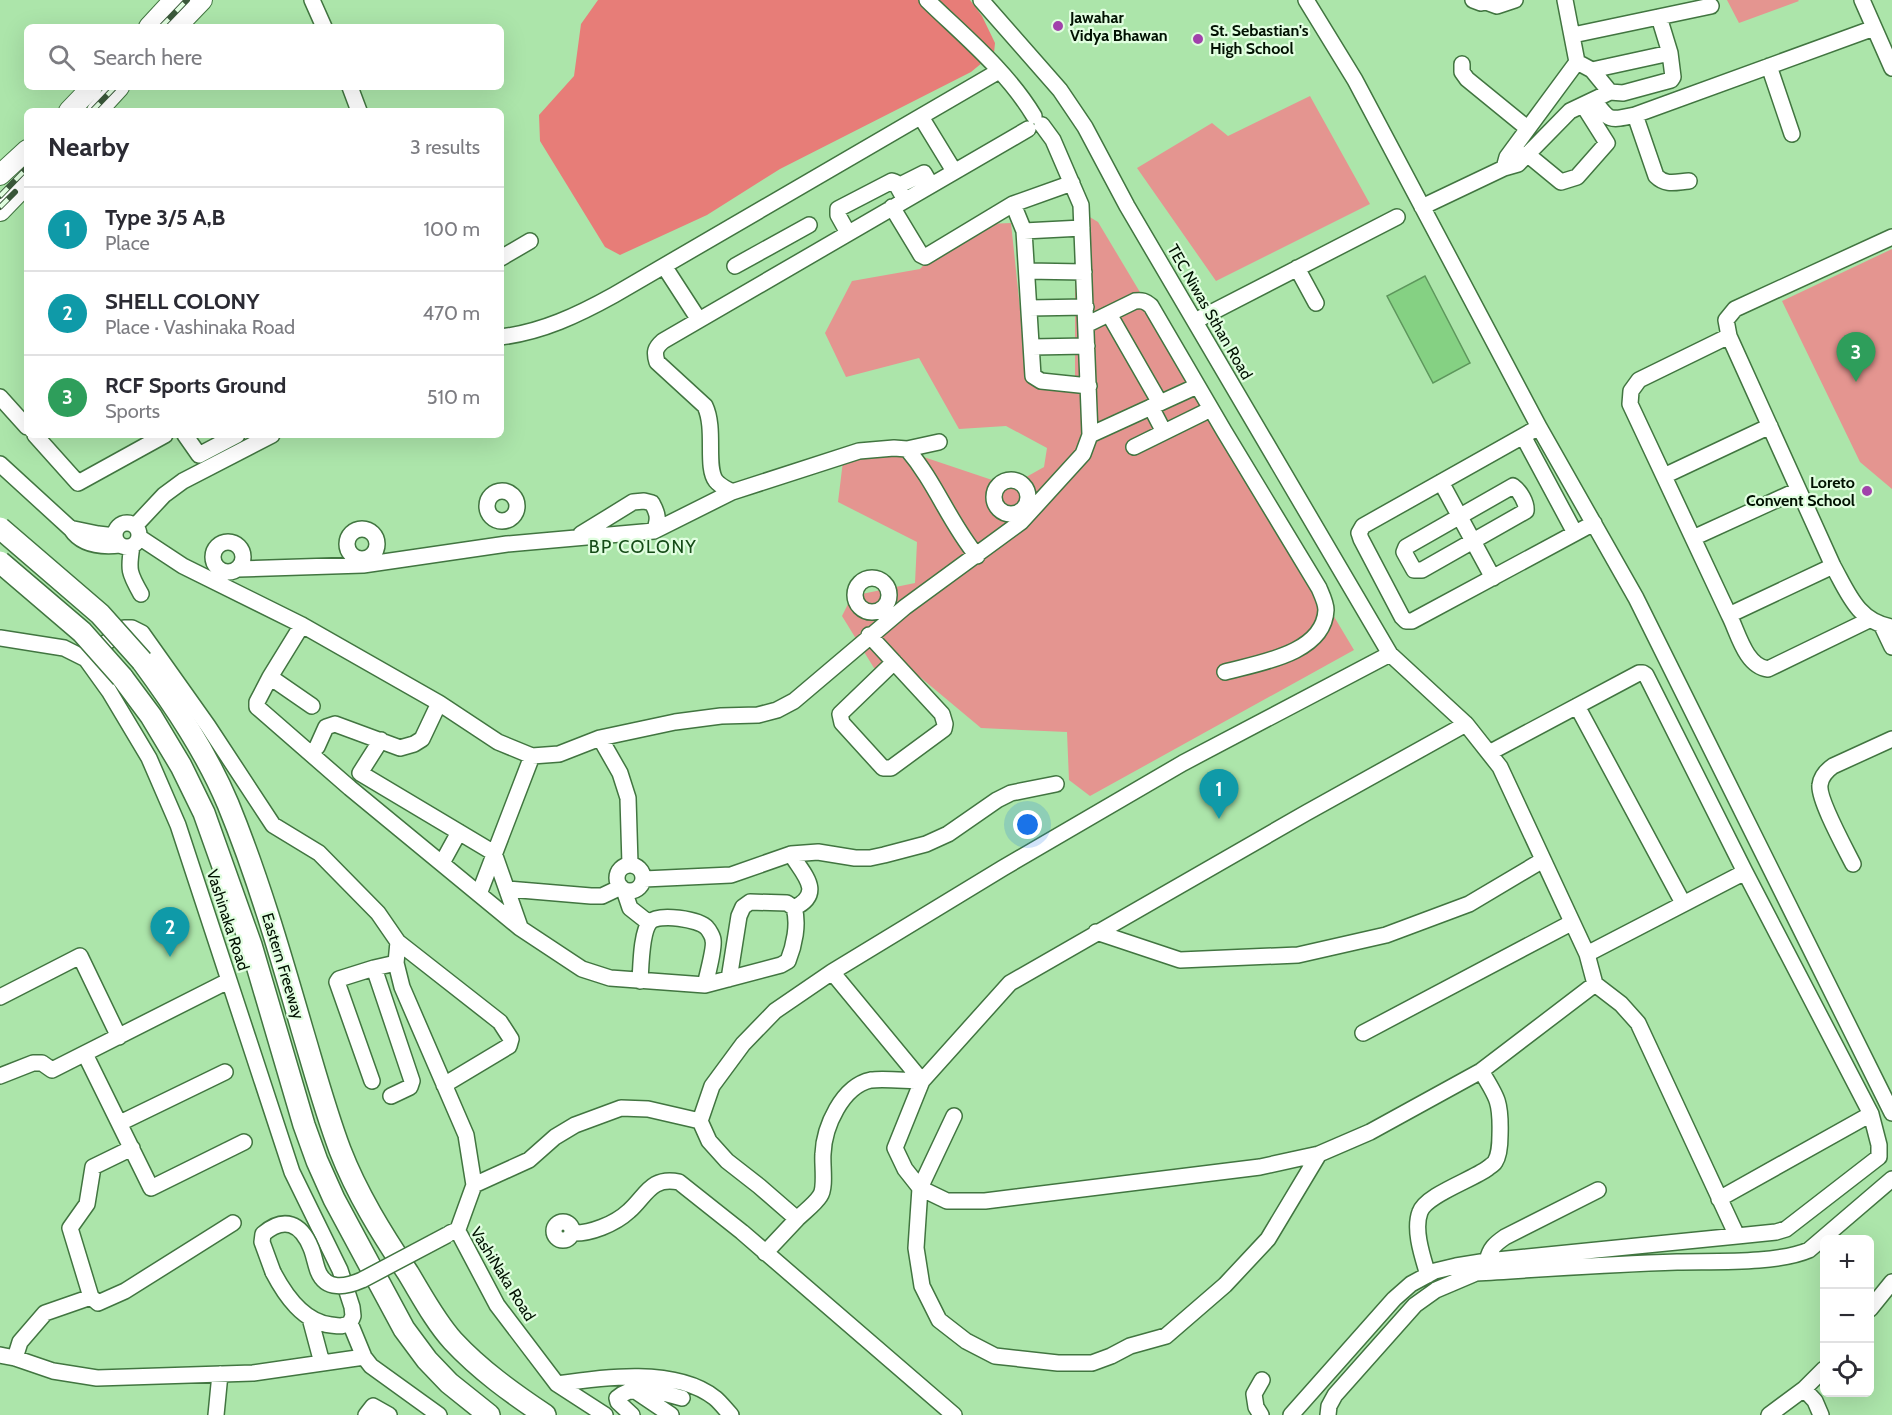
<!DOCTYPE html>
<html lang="en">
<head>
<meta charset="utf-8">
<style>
	:root { --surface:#fff; --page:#f7f7f7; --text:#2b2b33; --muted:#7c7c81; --line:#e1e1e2; --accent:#d93025 }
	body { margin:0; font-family:Cabin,sans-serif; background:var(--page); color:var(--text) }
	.controls { position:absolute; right:18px; bottom:18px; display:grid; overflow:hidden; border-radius:9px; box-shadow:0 6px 24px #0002 }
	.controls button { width:54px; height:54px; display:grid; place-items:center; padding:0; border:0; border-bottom:2px solid var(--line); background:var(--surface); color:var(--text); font:30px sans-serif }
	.you { position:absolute; left:1028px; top:825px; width:21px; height:21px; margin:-15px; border:4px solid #fff; border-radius:50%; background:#1a73e8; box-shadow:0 0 0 9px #1a73e833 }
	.badge { display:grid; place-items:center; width:39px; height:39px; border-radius:50%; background:var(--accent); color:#fff; font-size:20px; font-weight:700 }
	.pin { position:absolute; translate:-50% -50px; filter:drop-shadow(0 2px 3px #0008) }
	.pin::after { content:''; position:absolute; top:32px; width:21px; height:18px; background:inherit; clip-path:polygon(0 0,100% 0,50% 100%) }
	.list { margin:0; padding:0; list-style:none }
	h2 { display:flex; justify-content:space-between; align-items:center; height:78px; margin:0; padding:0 24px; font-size:26px }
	h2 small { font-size:20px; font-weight:400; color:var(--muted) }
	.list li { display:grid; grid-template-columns:39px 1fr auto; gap:18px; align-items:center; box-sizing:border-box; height:84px; padding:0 24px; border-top:2px solid var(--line) }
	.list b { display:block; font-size:22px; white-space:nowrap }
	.list p { margin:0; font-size:20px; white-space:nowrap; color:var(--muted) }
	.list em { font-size:20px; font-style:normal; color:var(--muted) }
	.icon { flex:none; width:33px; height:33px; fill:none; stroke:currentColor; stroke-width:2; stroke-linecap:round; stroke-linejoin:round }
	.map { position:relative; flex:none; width:1892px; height:1415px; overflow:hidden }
	.search { position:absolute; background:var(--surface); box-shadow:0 6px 24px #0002; left:24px; top:24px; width:480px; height:66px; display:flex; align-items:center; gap:15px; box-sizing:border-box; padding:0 21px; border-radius:9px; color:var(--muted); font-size:22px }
	.panel { position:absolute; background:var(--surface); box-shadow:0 6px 24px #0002; left:24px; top:108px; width:480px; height:330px; border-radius:9px }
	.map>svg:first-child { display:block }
</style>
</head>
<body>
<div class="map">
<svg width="1892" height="1415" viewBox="0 0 1892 1415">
	<rect width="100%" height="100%" fill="#ace5aa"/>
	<path fill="#e49590" d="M1727,0H1798L1799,1L1739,23Z
		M1310,96L1370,204L1216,281L1137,168L1212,123L1228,136Z
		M1083,213L1098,222L1354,650L1090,796L1069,780L1067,732L981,728L920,677L874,668L842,616L852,596L915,583L917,542L838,502L843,461L888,445L1010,486L1044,467L1047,448L1006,426L959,429L919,358L846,377L825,333L852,281L920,269L962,225L1011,223L1026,366L1075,387V230Z
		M1892,249V489L1860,462L1782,301Z"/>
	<path fill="#e77d78" d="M598,0H970L982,16L995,43L994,53L971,72L780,169L707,215L620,255L605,247L540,141L539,115L574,76L581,24Z"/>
	<path fill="#85d183" stroke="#5d975c" stroke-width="1.5" d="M1425,276L1470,363L1433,383L1387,296Z"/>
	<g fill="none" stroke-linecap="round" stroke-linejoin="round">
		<defs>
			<path id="minor" d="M312,0L324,27
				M927,0C964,36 1007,71 1034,116
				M981,0L1060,90L1085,127L1127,206L1390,654
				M1306,0L1355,80L1539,427L1636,598L1892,1113
				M1473,0L1481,3L1486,2L1497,6L1515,0
				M1862,0L1892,68
				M1573,35L1711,6
				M1462,64V72L1467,79L1527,128
				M1769,66L1792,134
				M1592,70L1670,53L1659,17
				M350,87L359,111
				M1610,92L1623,93L1671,80L1673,77L1670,53
				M1594,100C1609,121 1609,121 1635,115L1656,176C1666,186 1676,182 1689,181
				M1635,115L1874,28
				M921,117L954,171
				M1527,154L1561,182L1577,177L1607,143L1583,105
				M1504,168L1507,157L1577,62
				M898,186L924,173L931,185
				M1013,204L1072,183
				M892,207L921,255L925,257L1013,204L1024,231L1033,376L1041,381L1089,386
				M1422,207L1504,168L1518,164L1570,111L1610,92L1592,70L1577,62L1565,0
				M1024,231L1082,228
				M848,233L838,215V209L892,181L895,182L905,200
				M1892,237L1735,309L1726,320L1729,336L1833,566C1848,593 1858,622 1892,627
				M501,258L530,241
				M664,266L699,320
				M735,266L809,225
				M1297,268L1316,303
				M1027,271L1084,272
				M1029,308L1086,307
				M1109,314L1160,403
				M1195,321L1397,217
				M1086,325L1135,301C1142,300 1145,301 1151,306L1224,431L1319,588C1322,595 1326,603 1326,610C1324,654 1258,663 1225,672
				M1729,336L1639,380L1631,391L1630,404L1729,615L1833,566
				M501,337C542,332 578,315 614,295L999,71
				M1032,347L1087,346
				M0,397L27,427
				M1151,407L1164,432
				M1539,427L1363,526L1359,533L1361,539L1402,617L1406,621H1412L1594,523
				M35,435L78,483L165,435
				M185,435L199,455L237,435
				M1090,435L1197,386
				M1523,436L1575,533
				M1134,447L1203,413
				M907,449L939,442
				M0,464L71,529C82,546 102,547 120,545
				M1664,476L1770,426
				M994 497a17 17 0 1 1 34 0a17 17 0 1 1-34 0Z
				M1441,482L1493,578
				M1513,486C1520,491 1527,503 1526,511L1422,570H1414L1404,552L1406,547Z
				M487 506a15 15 0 1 1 30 0a15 15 0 1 1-30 0Z
				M732,492C727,489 720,486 716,481C705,467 716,429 705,406L657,362C654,352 655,348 663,341L1028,129
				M115 535a12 12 0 1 1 24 0a12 12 0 1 1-24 0Z
				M135,526L164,495L183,481L272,435
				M347 544a15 15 0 1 1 30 0a15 15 0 1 1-30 0Z
				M74,529L98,534L115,536
				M581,534L633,502L644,501L652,503C658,514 659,519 654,531
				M139,537L183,566L302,625L439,703L498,742L532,756L559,754L600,738L675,722L721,716L758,715L777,710L794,701L905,607L1021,522L1083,454L1090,435L1081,205L1053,140L1042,125
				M1693,538L1798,490
				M213 557a15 15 0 1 1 30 0a15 15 0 1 1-30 0Z
				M132,546C128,570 129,573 141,594
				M238,569L363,565L507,544L654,531L732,492L859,451L894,448L907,449C936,483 949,522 977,556
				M855 595a17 17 0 1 1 34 0a17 17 0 1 1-34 0Z
				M1729,615C1738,632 1745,666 1768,669L1869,620
				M302,625L270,677L312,706
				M1882,626L1892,647
				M869,635L942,714L945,724L944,729L891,768H883L842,723L840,714L894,662
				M0,638L64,648L86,659L109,691L149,758L178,825L292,1172L340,1270L352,1307L353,1316L350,1323C343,1327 339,1326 331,1325C303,1322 285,1295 273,1272
				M90,656L124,628H132L142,633L208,726L273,825L319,853L378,913L398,942L396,963L402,987L466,1135L474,1185L457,1232
				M270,677L257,702V707L350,788L520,928L582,969L610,978L705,985L781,965L788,961C794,946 799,924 794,908L787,903L750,902L743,907L739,916L729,979
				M1577,706L1683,903
				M600,738L620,773L628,798L630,864
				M381,740L360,773L494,853L520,927
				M317,747L326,727L335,724L400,748L414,744L422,739L439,703
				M791,854C803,874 825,893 794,908
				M442,863L459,832
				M1853,864C1845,848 1818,799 1820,785C1821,776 1826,771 1833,766L1892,739
				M617 878a13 13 0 1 1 26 0a13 13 0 1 1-26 0Z
				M644,879L731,875L791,854L818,852L855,858H870L884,855L926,844L948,834L997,800L1011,793L1056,784
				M507,889L591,896H602L621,887
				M624,890L630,908L649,923
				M479,894L532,756
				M1096,932L1180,960L1298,955L1386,935L1469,904L1543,860
				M398,942L500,1022L511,1039L509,1046L444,1085
				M1587,954L1745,872
				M374,968L412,1081L410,1087L391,1096
				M832,972L922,1081
				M640,981C641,967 641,932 650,922C659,913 699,919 707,928C709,930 713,937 713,940C715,947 707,976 705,985
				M0,997L80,956L119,1037
				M1363,1033L1571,923
				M85,1054L151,1188L244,1142
				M0,1076L33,1063H42L52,1070L228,981
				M372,1081L337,982L339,979L374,968L396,963
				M954,1116L920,1188L947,1201H985L1260,1167L1319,1154L1370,1132L1481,1071L1595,984
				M120,1123L225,1072
				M1319,1154L1268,1239L1225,1285L1166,1336L1130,1346L1111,1356L1092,1363H1058L995,1356L966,1341L939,1320L922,1286L916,1248L920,1188L905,1169L895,1148L922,1081L1010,983L1306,813L1466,724
				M474,1185L529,1160L555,1137L575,1125L621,1108L648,1109L700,1121
				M1719,1199L1871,1114
				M797,1219C804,1212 815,1204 820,1196C826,1188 822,1164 823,1154C824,1127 842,1086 871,1080C884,1078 908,1081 922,1081
				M554 1231a9 9 0 1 1 18 0a9 9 0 1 1-18 0Z
				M450,1233L455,1231L460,1235L497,1305L557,1384L605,1415
				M572,1233C590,1234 615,1224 629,1211C646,1196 651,1176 679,1182L742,1232L954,1415
				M765,1253L797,1219L759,1186L727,1161L709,1141L700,1121L712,1086L743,1044L775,1011L832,972L1003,868L1183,763L1390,654L1466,724L1500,767L1587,954L1595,984L1621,1004L1638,1023L1737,1236L1776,1232L1786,1229L1879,1157V1145L1871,1114L1745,872L1646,675L1643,673H1639L1489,753
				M1487,1261C1490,1248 1495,1244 1505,1237L1598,1190
				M1428,1275C1423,1258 1413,1230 1420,1212C1426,1195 1472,1180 1488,1168C1489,1167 1495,1163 1495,1162C1499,1156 1500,1142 1500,1135C1501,1103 1498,1098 1481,1071
				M91,1297L98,1303L125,1291L233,1223
				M1870,1309L1892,1282
				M310,1318L322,1363
				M350,1323L364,1357L371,1366L439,1415
				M0,1355L15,1358L53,1371L97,1378L253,1373L364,1357
				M15,1358L20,1342L45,1313L91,1297L70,1228L87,1204L93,1167L132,1148
				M557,1384C603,1377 676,1367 715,1398C721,1403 726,1410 731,1415
				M1804,1389L1815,1401L1821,1415
				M634,1390L671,1415
				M216,1415L220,1374
				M366,1415L373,1406L389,1415
				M632,1415L618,1402L617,1398C635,1382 662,1393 682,1398
				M1261,1415L1256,1407L1254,1394L1262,1380
				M1291,1415L1394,1299L1411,1284L1435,1271L1456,1266L1487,1261L1737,1236
				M1328,1415L1329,1406L1335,1395L1415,1305L1436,1290L1476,1273C1543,1269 1610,1264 1677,1262C1714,1261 1777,1264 1809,1250L1892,1179
				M1769,1415L1804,1389L1824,1369"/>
			<path id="major" d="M149,27L174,0
				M176,27L202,0
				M69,111L92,87
				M97,111L119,87
				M0,175L27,150
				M0,211L27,183"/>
			<path id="highway" d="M142,661C175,706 206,752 228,804C258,877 280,953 302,1029C314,1069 325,1110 340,1150C357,1194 382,1234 408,1273C422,1296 435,1321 453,1341C480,1370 512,1393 545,1415
				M122,677L151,716L181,766L204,813L251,945L304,1125L317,1161L334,1199L404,1329L427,1360L449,1383L489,1415"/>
		</defs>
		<use href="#minor" stroke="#417540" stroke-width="18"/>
		<use href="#major" stroke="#417540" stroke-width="22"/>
		<use href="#highway" stroke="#417540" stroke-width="24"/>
		<use href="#minor" stroke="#fff" stroke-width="15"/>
		<use href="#major" stroke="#fff" stroke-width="20"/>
		<use href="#highway" stroke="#fff" stroke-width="21"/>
		<defs>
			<path id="rail" d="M161,27L187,0
				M92,111L115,87
				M0,196L27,168
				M0,207L15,192"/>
		</defs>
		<use href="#rail" stroke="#3b593b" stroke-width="6"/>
		<use href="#rail" stroke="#e1fee0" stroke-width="4" stroke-dasharray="11" stroke-linecap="butt"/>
		<defs>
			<path id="minor-bridge" d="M273,1272L262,1242L263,1234C284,1216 301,1223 311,1248C314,1255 315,1263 318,1271C326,1291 346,1287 362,1280L447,1235"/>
			<path id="highway-bridge" d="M0,528L100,614L142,661
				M0,562L82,632L122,677"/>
		</defs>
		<use href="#minor-bridge" stroke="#417540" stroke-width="18" stroke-linecap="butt"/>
		<use href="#highway-bridge" stroke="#417540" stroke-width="24" stroke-linecap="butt"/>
		<use href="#minor-bridge" stroke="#fff" stroke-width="15"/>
		<use href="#highway-bridge" stroke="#fff" stroke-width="21"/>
	</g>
	<g fill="#a142ab" stroke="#e1fee0" stroke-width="2">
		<circle cx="1058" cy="26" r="6"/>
		<circle cx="1198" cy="39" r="6"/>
		<circle cx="1867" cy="491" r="6"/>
	</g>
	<g text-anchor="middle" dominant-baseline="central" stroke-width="4.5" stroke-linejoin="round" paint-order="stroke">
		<g font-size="16" font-weight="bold" fill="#001101" stroke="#e1fee0" text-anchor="start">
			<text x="1070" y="17">Jawahar<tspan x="1070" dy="18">Vidya Bhawan</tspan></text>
			<text x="1210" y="30">St. Sebastian's<tspan x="1210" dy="18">High School</tspan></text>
			<text x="1855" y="482" text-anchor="end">Loreto<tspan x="1855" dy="18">Convent School</tspan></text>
		</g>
		<g font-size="16" fill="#001101" stroke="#e1fee0">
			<text transform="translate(1210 312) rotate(60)">TEC Niwas Sthan Road</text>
			<text transform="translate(228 920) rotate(72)">Vashinaka Road</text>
			<text transform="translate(283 966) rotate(73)">Eastern Freeway</text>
			<text transform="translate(503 1274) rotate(58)">VashiNaka Road</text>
		</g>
		<g font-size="18" letter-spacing="1.5" fill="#154b17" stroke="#e1fee0">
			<text x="643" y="547">BP COLONY</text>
		</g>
	</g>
</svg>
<div class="controls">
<button>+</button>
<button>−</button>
<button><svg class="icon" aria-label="locate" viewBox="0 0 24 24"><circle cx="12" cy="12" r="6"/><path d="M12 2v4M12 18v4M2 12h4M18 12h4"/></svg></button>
</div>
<div class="you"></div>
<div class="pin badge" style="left:1219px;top:819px;background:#0f9aa8">1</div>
<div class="pin badge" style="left:170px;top:957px;background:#0f9aa8">2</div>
<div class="pin badge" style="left:1856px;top:382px;background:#2e9e5b">3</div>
<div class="search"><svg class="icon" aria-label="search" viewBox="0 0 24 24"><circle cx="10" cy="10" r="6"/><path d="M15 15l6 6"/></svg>Search here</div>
<section class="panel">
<h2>Nearby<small>3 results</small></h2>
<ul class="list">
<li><span class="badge" style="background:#0f9aa8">1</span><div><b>Type 3/5 A,B</b><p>Place</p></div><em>100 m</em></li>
<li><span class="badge" style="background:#0f9aa8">2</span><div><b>SHELL COLONY</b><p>Place · Vashinaka Road</p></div><em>470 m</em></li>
<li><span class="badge" style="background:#2e9e5b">3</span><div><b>RCF Sports Ground</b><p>Sports</p></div><em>510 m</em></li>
</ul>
</section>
</div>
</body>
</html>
